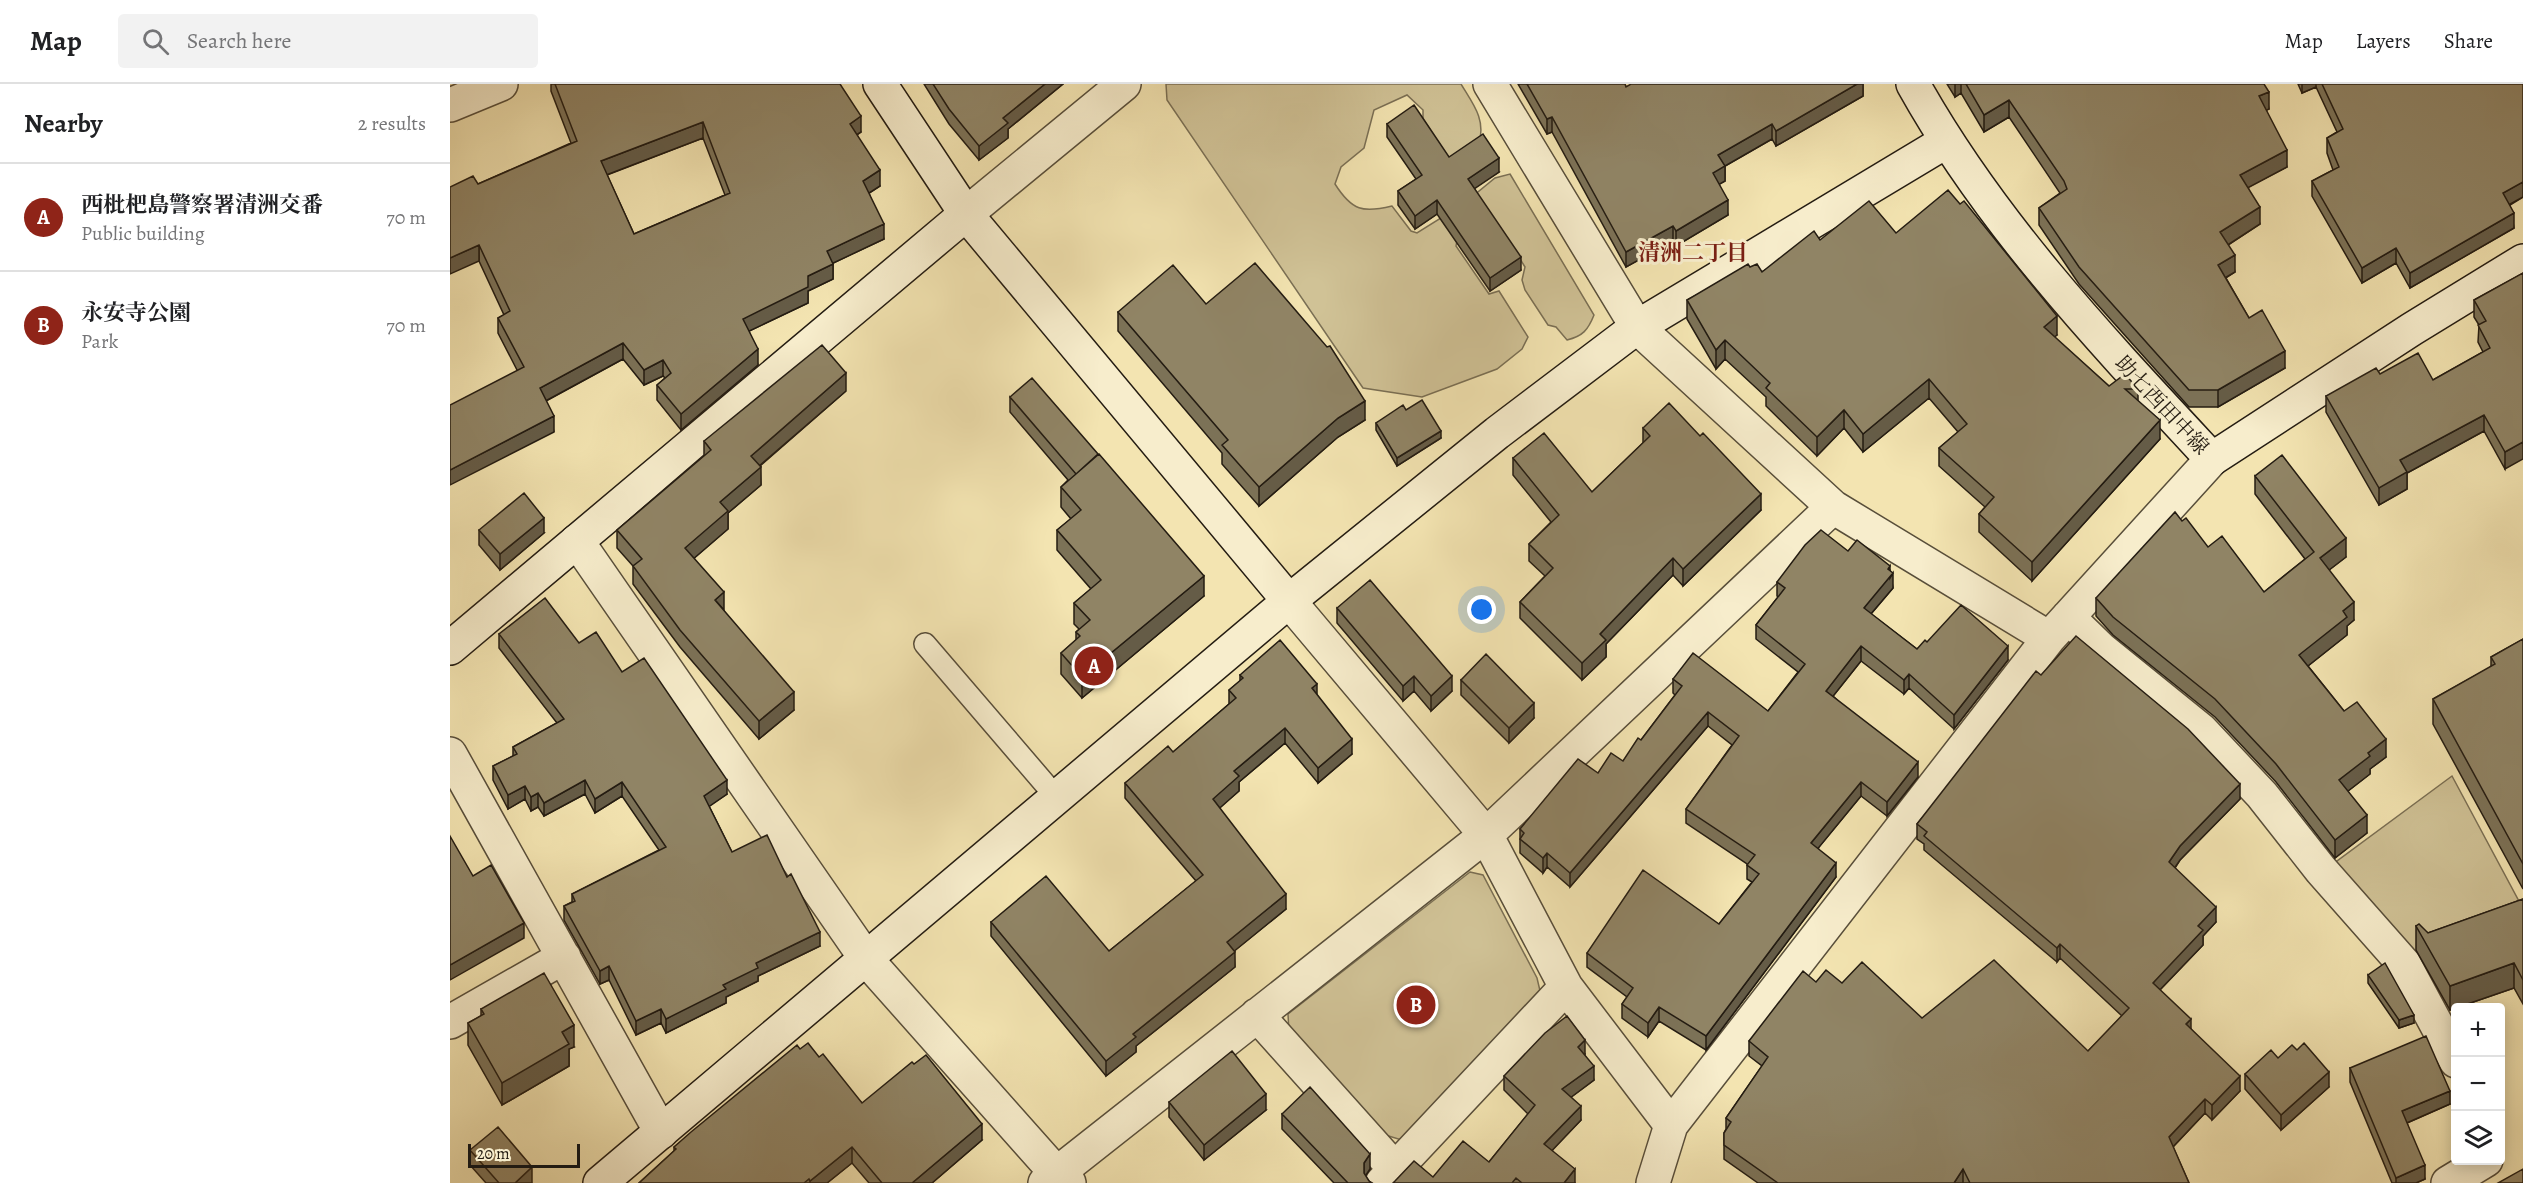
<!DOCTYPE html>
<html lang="en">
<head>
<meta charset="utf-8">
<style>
	:root { --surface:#fff; --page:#f2f2f2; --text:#202124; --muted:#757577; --line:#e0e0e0; --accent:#8f2418 }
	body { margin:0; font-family:Alegreya,"Noto Serif JP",serif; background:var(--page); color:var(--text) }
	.controls { position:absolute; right:18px; bottom:18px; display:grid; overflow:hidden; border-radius:6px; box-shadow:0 3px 15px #0003 }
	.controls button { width:54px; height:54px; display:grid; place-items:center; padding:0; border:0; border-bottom:2px solid var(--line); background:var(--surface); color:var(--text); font:30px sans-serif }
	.scale { position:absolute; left:18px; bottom:15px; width:112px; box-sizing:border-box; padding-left:6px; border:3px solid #241c12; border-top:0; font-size:16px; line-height:21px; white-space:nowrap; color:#241c12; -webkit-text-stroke:4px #f7edcc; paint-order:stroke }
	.you { position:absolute; left:1032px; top:526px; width:21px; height:21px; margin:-15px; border:4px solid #fff; border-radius:50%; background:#1a73e8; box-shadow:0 0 0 9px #1a73e833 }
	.badge { display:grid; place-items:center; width:39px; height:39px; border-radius:50%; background:var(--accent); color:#fff; font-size:20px; font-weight:700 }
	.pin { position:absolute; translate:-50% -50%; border:3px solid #fff; box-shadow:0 2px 6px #0006 }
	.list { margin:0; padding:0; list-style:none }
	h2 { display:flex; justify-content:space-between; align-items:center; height:78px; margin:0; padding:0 24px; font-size:26px }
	h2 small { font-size:20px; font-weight:400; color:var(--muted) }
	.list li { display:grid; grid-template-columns:39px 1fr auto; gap:18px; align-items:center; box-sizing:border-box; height:108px; padding:0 24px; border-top:2px solid var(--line) }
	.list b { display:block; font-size:22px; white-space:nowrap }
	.list p { margin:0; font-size:20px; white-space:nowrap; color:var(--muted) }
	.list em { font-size:20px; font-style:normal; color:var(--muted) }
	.icon { flex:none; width:33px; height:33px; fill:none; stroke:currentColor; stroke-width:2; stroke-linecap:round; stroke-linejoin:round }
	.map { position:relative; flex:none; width:2073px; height:1099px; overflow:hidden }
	header { display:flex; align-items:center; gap:36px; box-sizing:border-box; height:84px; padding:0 30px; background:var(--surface); border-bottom:2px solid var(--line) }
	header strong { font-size:28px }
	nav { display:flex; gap:33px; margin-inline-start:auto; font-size:21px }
	.search { width:420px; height:54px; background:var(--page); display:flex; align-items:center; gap:15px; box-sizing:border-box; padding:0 21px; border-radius:6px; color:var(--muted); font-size:22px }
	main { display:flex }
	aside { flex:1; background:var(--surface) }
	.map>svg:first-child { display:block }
</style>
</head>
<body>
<header>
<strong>Map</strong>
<div class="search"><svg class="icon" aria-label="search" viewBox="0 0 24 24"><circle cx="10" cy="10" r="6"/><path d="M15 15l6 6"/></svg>Search here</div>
<nav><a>Map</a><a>Layers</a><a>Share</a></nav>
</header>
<main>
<aside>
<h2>Nearby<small>2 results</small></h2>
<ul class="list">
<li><span class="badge">A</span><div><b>西枇杷島警察署清洲交番</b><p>Public building</p></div><em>70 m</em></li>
<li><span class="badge">B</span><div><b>永安寺公園</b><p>Park</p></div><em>70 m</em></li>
</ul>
</aside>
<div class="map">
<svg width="2073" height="1099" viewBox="0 0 2073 1099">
	<rect width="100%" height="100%" fill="#f3e4b1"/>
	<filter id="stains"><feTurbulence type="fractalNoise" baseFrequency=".00333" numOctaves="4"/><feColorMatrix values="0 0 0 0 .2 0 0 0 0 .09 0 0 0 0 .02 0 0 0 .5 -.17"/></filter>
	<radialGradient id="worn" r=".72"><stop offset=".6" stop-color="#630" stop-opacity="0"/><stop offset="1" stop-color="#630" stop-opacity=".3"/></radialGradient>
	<path fill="#d0c296" stroke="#7a6f54" stroke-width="1.5" d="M716,0H1011C1023,20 1036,35 1029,59L1000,76L973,35V26L957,11L924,26L914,64L891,83L885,100C902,127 913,129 942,122L961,147L967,149L994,132L1008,151L1006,162L1039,210L1049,207L1078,253L1072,265L1047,285L972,313L913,304L717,16Z
		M1060,90L1144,231C1138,246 1133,252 1117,256L1106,243L1098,241L1075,206L1072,196L1075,183L1050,143L1017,117L1045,94Z
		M2002,692L2071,821L2060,839L1958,877L1879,783Z
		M1020,788L1033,791L1087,894L1091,911L955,1057L932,1050L839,948L838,930Z"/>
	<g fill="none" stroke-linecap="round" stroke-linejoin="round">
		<defs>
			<path id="lane" d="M475,560L607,714"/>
			<path id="street" d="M1040,0L1187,243L1383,423L1599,554
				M0,21L51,0
				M516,130L674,0
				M127,457L417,876L607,1090L619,1099
				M839,517L1036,751L1116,903L1221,1041
				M1618,533L1651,565L1751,646L1812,711L1871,786L1954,880L2006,977
				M0,670L211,1048
				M807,931L945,1085
				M0,938L114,873
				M595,1099L1036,751L1383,423
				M932,1099L1116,903
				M1203,1099L1221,1041L1599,554L1762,375
				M1998,1099L2036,1076"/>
			<path id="secondary" d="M430,0L516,130L839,517
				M1463,0C1541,140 1653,258 1762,375L1962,245L2073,177
				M0,564L516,130
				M150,1099L839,517L1047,349L1187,243L1495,58"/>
		</defs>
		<use href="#lane" stroke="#584e3a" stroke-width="24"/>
		<use href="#street" stroke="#584e3a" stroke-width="36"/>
		<use href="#secondary" stroke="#241c12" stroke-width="36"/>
		<use href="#lane" stroke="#f7edcc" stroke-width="21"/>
		<use href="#street" stroke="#f7edcc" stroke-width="33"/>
		<use href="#secondary" stroke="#f7edcc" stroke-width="33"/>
	</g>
	<path fill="#7c7257" stroke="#241c12" stroke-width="1.5" fill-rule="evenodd" d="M101,0H390L411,48L407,51L430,102L419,109L434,155L383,179V195L358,207V219L299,247L308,281L231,346L207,316V301L215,294L213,292L194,301L173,275L96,317L104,348L67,286L48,249V234L54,231L29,177L28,100L121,59L101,7ZM253,54L275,111L184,150L157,91Z
		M474,0H613L558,45V54L529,76L499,40Z
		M1068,0H1175L1176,3L1413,0V12L1326,62L1322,55L1275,82V97L1269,100L1278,131L1226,162L1223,157L1176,183L1102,48L1097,50Z
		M1497,0H1814L1819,25L1816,26L1837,83L1798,103L1810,140L1778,161L1785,188L1776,194L1799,234L1835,284L1768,323H1739L1629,200L1589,141V124L1610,109L1559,33L1534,48L1511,9L1505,13Z
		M1848,0H2073V113L2060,121L2064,144L1960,204L1946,179L1912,199L1862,112V97L1883,86L1877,69V54L1887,48L1866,3L1852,9Z
		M937,40L999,73L1049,88L1024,104L1071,186L1040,207L987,130L965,145L948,121V107L966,95L937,53Z
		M1446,149L1607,251L1604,253L1659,302L1688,305V317L1710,355L1582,497L1529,448V430L1535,423L1489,382V364L1508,348L1479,314L1413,368L1394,344L1367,372L1316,322V313L1275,275L1266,285L1237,235V216L1300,183L1312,188L1370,156Z
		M2073,189L2055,385L2034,347L1957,389V405L1929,421L1876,328V312L1983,296L2033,268L2028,258L2029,241L2024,233V216Z
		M756,220L915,336L888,353L809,422L772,380V369L668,247V228Z
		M396,307L310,382L311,401L278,429V445L244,474L273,526L344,626L309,655L230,563L183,500V482L167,464V446L254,371V357Z
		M560,313L754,512L632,614L611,590V569L626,556V548L629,545L624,540V519L641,505L607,466V446L621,435L611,423V403L618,396L560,328Z
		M956,326L991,354L947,382L926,346V339Z
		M1193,344L1311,426L1233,502L1223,491L1156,560V573L1132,596L1070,534V518L1095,492L1079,477V460L1101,438L1063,391V374L1142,408L1193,359Z
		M1805,392L1896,473L1879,486L1904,536L1897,542V551L1858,582L1894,627L1936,673L1920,685V690L1898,707L1917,749L1885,774L1826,698L1765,633L1663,551L1646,532V514L1758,463L1814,508L1855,475L1805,410Z
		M29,446L94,449L50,486L29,461Z
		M1398,467L1440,486L1443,504L1421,530L1467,565L1477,558L1558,576L1504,645L1459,604L1454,610L1411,577L1383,612L1468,693L1437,732L1411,712L1368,764L1386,793L1256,966L1209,937L1198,953L1172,934V920L1177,913L1137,883V869L1269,840L1302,798L1297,795V780L1236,739V725L1282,661L1258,642L1120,803L1097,783L1093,789L1070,769V745L1148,689L1173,677L1191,656L1225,611L1223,609V595L1318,627L1348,588L1306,555V541L1328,513L1327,512V498Z
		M887,524L1002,607L981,627L964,607L953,617L887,539Z
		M49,550L129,559L172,588L277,710L259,722L282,768L370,862L308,892V897L276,913V919L216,949L211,939L186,951L159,896L150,900L114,836V822L122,818V810L209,766L172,712L145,729L135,710L94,732L88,723L81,727L75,715L58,725L43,696V682L63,672V663L107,639L49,564Z
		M2073,555V805L1983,640V615L2041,583V573Z
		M790,591L867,611L902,670L868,699L835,659L789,698V707L769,724L836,825L784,867L785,883L686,962V968L656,992L541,852V838L659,867L746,797L675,714V699L723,668L779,620V606L790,597Z
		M1591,591L1790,715L1730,776L1725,784L1766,838L1753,852V861L1710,906L1790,1007L1762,1036L1755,1029L1723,1063L1739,1099H1308L1274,1075V1049L1276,1045V1034L1312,982L1299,972V957L1366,898L1392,899L1472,934L1638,967L1672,932L1610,874L1607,878L1474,766V760L1467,755V740Z
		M1011,596L1084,634L1059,659L1011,611Z
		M2073,815V920L2064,904L2000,926L1966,866V842L1978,849Z
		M1918,891L1964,939L1949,944L1918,899Z
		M31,925L124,963L119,965V982L52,1021L18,961V939L31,932Z
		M350,965L369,973L412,1019L532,1056L482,1099H419L402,1079L377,1099H189L224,1067V1063Z
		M1135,970V971L1144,996L1121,1013L1131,1036L1102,1066L1125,1099H943L983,1093L1039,1078L1078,1030L1054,1006V992Z
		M1828,974L1879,1003L1831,1046L1795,1005V990Z
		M1900,984L2000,1020L1957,1039L1975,1095L1966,1099H1942L1900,998Z
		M719,1018L816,1026L754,1076L719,1033Z
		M832,1030L920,1085L915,1092L919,1097L922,1099H884L832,1045Z
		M20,1066L82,1099H36L20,1081Z"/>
	<path fill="#655c47" stroke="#241c12" stroke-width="1.5" d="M595,0H613L558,45V54L529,76V62L553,34Z
		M1407,0H1413V12L1326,62V47Z
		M1505,0H1511V9L1505,13Z
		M1852,0H1866V3L1852,9Z
		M1819,8V25L1809,30V12Z
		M1559,16V33L1534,48V31Z
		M411,32V48L400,55V40Z
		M1102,33V48L1097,50V35Z
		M253,38V54L151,93V77Z
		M1322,40V55L1275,82V97L1263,104V89L1268,71Z
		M1837,66V83L1790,108V91Z
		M1049,74V88L1018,109V95Z
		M430,86V102L413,113V97Z
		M2073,98V113L2053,124V109Z
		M987,116V130L965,145V132Z
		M1278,116V131L1226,162V147Z
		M1810,123V140L1770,166V148Z
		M2064,129V144L1960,204V189Z
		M434,140V155L377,182V167Z
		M1223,142V157L1176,183V168Z
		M29,161V177L0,190V174Z
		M1946,164V179L1912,199V184Z
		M1785,171V188L1768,198V181Z
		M1071,173V186L1040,207V194Z
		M383,180V195L358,207V219L293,250V235L358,192Z
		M1607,232V251L1594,262V243Z
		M1275,256V275L1266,285V266Z
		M173,259V275L90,320V304Z
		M308,265V281L231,346V330Z
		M1835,267V284L1768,323V306Z
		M213,276V292L194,301V286Z
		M396,289V307L301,389V372Z
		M1479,295V314L1413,368V350Z
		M915,317V336L888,353L809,422V403L888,334Z
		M1394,326V344L1367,372V353Z
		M2034,331V347L1957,389V405L1929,421V404L1950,376Z
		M104,332V348L0,401V386Z
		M1710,336V355L1582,497V478Z
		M991,347V354L947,382V374Z
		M2073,358V375L2055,385V368Z
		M311,383V401L278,429V445L235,482V464L270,418Z
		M1311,410V426L1233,502V485Z
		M94,434V449L50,486V470Z
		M1896,454V473L1870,493V474Z
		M1223,474V491L1156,560V573L1132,596V579L1150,550Z
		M1440,482V494L1443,489V504L1414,538V524Z
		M754,492V512L632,614V593Z
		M274,508V526L265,516Z
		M1904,518V536L1897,542V551L1849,589V571L1893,527Z
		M1411,562V577L1376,621V607Z
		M1558,562V576L1504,645V631Z
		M1459,590V604L1454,610V596Z
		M964,592V607L953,617V602Z
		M1002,592V607L981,627V612Z
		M867,600V614L862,604Z
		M344,608V626L309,655V637Z
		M1084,619V634L1059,659V644Z
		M1258,628V642L1120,803V789Z
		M835,644V659L789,698V707L763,730V715L784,687Z
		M902,655V670L868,699V684Z
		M1936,655V673L1920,685V690L1889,714V696L1918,669Z
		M1468,678V693L1437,732V718Z
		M135,696V710L94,732V719Z
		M277,696V710L254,726V712Z
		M172,698V712L145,729V715Z
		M1411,698V712L1361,773V759Z
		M1790,700V715L1730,776L1719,792V778L1730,762Z
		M75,702V715L58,725V711Z
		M88,709V723L81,727V713Z
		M1917,731V749L1885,774V756Z
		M1097,769V783L1093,789V774Z
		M1386,779V793L1256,966V952Z
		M836,810V825L777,873V858Z
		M1766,823V838L1753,852V861L1703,913V899L1748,842Z
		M74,839V854L0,896V881Z
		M370,848V862L308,892V897L276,913V919L216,949V935L273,901L306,879Z
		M1610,860V874L1607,878V864Z
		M785,868V883L686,962V968L656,992V977L683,950Z
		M2064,879V904L2000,926V902Z
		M159,882V896L150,900V887Z
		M1209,923V937L1198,953V939Z
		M211,925V939L186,951V937Z
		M1964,931V939L1949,944V936Z
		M1741,935V950L1736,940Z
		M124,941V963L119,965V982L52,1021V999L112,948Z
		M1135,956V970L1128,978V963Z
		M1144,982V996L1112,1020V1005Z
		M1879,988V1003L1831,1046V1031Z
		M1790,992V1007L1762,1036V1021Z
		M2000,1007V1020L1952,1041V1027Z
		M816,1010V1026L754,1076V1061Z
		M1755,1015V1029L1719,1067V1053Z
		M1131,1022V1036L1094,1075V1060Z
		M532,1040V1056L482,1099H462Z
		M402,1063V1079L377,1099H360V1097Z
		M920,1070V1085L914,1094V1079Z
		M1975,1081V1095L1966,1099H1946V1094Z
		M82,1083V1099H65Z
		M1125,1085V1099H1114Z
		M1513,1085V1099H1504Z"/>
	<path fill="#908465" stroke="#241c12" stroke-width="1.5" fill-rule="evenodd" d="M105,0H390L411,32L400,40L430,86L413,97L434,140L377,167L383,180L358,192V203L293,235L308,265L231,330L207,301L221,289L213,276L194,286L173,259L90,304L104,332L0,386V321L74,283L48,234L60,227L29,161L0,174V103L23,92L28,100L127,57ZM253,38L280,109L184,150L151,77Z
		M483,0H595L553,34L558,39L529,62L499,25Z
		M1077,0H1175L1176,3L1181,0H1407L1326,47L1322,40L1268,71L1275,82L1263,89L1278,116L1226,147L1223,142L1176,168L1102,33L1097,35Z
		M1516,0H1814L1819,8L1809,12L1837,66L1790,91L1810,123L1770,148L1785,171L1768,181L1799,234L1812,226L1835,267L1768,306H1739L1629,183L1589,124L1617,105L1614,97L1559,16L1534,31Z
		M1872,0H2073V98L2053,109L2064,129L1960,189L1946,164L1912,184L1862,97L1889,83L1877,54L1893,45Z
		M964,21L999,73L1033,50L1049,74L1018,95L1071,173L1040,194L987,116L965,132L948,107L972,91L937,40Z
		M1498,106L1510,120L1514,117L1607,232L1594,243L1659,302L1675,290L1688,305H1675L1710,336L1582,478L1529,430L1544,413L1489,364L1517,340L1479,295L1413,350L1394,326L1367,353L1316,304L1320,299L1275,256L1266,266L1237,216L1298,180L1300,183L1307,180L1312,188L1364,147L1370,156L1419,117L1446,149Z
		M805,179L877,263L880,262L915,317L888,334L809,403L772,361L778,356L668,228L723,181L756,220Z
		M2073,189V358L2055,368L2034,331L1950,376L1957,388L1929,404L1876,312L1926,284L1930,290L1968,269L1983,296L2040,264L2028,241L2036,237L2024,216Z
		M372,261L396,289L301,372L311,383L270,418L278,427L235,464L274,508L265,516L344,608L309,637L230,546L183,482L192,475L167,446L261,366L254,357Z
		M582,294L648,370L626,390L560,313Z
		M972,316L991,347L947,374L926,339L953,321L956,326Z
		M1219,319L1250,352L1253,349L1311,410L1233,485L1223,474L1150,550L1156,556L1132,579L1070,518L1103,484L1079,460L1109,431L1063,374L1094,349L1142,408L1200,352L1193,344Z
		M649,370L754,492L632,593L611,569L630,552L626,548L640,536L624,519L651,496L607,446L631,426L611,403Z
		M1832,371L1896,454L1870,474L1904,518L1893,527L1897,533L1849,571L1894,627L1907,618L1936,655L1918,669L1920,672L1889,696L1917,731L1885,756L1826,680L1765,615L1663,533L1646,514L1725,428L1732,437L1736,434L1758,463L1772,452L1814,508L1864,468L1805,392Z
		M74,409L94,434L50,470L29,446Z
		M1371,446L1398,467L1407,456L1440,482L1438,485L1443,489L1414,524L1467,565L1475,556L1477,558L1511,521L1558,562L1504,631L1459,590L1454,596L1411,562L1376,607L1468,678L1437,718L1411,698L1361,759L1386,779L1256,952L1209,923L1198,939L1172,920L1183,904L1137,869L1193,786L1269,840L1309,790L1297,781L1305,771L1236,725L1289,652L1258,628L1120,789L1097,769L1093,774L1070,755L1074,749L1070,745L1128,675L1148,689L1161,669L1173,677L1188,654L1191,656L1232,602L1223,595L1243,569L1318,627L1355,580L1306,541L1335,504L1327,498L1355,461Z
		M920,496L1002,592L981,612L964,592L953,602L887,524Z
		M95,514L129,559L146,548L172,588L194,574L277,696L254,712L282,768L317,751L337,793L341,790L370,848L306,879L308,884L273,901L276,905L216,935L211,925L186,937L159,882L150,887L114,822L125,817L122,810L216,763L172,698L145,715L135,696L94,719L88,709L81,713L75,702L58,711L43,682L67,670L63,663L114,635L49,550Z
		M1626,552L1738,645L1790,700L1730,762L1719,778L1766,823L1748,842L1753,846L1703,899L1741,935L1736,940L1790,992L1762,1021L1755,1015L1719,1053L1739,1099H1520L1513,1085L1504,1099H1328L1274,1061V1049L1281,1038L1276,1034L1318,973L1299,957L1353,887L1366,898L1376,886L1392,899L1412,878L1472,934L1544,876L1638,967L1679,924L1610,860L1607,864L1474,752L1477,748L1467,740L1586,587L1591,591Z
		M2073,555V780L1983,615L2045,580L2041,573Z
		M830,556L867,600L862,604L902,655L868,684L835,644L784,687L789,692L763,715L836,810L777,858L785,868L683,950L686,953L656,977L541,838L596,792L659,867L753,791L675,699L718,662L723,668L786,614L779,606L793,594L790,591Z
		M1036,570L1084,619L1059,644L1011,596Z
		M0,752L23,792L41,781L74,839L0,881Z
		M2073,815V896L2064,879L2000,902L1966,842L1969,840L1978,849Z
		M1935,879L1964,931L1949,936L1918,891Z
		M94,889L124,941L112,948L119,960L52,999L18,939L34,930L31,925Z
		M1117,932L1135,956L1128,963L1144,982L1112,1005L1131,1022L1094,1060L1125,1085L1114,1099H1072L1066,1094L1062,1099H943L945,1097L964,1077L983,1093L1013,1057L1039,1078L1085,1021L1054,992L1095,949Z
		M1976,952L2000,1007L1952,1027L1975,1081L1946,1094L1900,984Z
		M358,959L369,973L373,970L412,1019L462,978L464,980L476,971L532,1040L462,1099H432L402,1063L360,1097L359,1095L354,1099H189L226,1065L224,1063L241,1048L347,961L350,965Z
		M1854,959L1879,988L1831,1031L1795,990L1821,966L1828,974L1842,961L1847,966Z
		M782,967L816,1010L754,1061L719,1018Z
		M860,1003L920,1070L914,1079V1089L919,1097L922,1099H898L832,1030Z
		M48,1043L82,1083L65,1099H49L20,1066Z
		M2073,1085V1099H2048Z"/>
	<g text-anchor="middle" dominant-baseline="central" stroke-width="6" stroke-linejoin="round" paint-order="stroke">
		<g font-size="21" fill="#241c12" stroke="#f7edcc">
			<text transform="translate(1712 321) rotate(47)">助七西田中線</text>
		</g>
		<g font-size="22" font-weight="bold" fill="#7a1f14" stroke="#f7edcc">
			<text x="1243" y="169">清洲二丁目</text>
		</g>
	</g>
	<rect width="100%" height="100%" filter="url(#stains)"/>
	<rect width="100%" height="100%" fill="url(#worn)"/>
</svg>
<div class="controls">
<button>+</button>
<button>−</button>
<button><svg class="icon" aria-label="layers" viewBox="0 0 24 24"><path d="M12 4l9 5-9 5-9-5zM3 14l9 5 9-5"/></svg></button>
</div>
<div class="scale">20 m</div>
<div class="you"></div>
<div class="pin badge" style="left:644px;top:582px">A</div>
<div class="pin badge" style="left:966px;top:921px">B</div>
</div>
</main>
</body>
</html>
